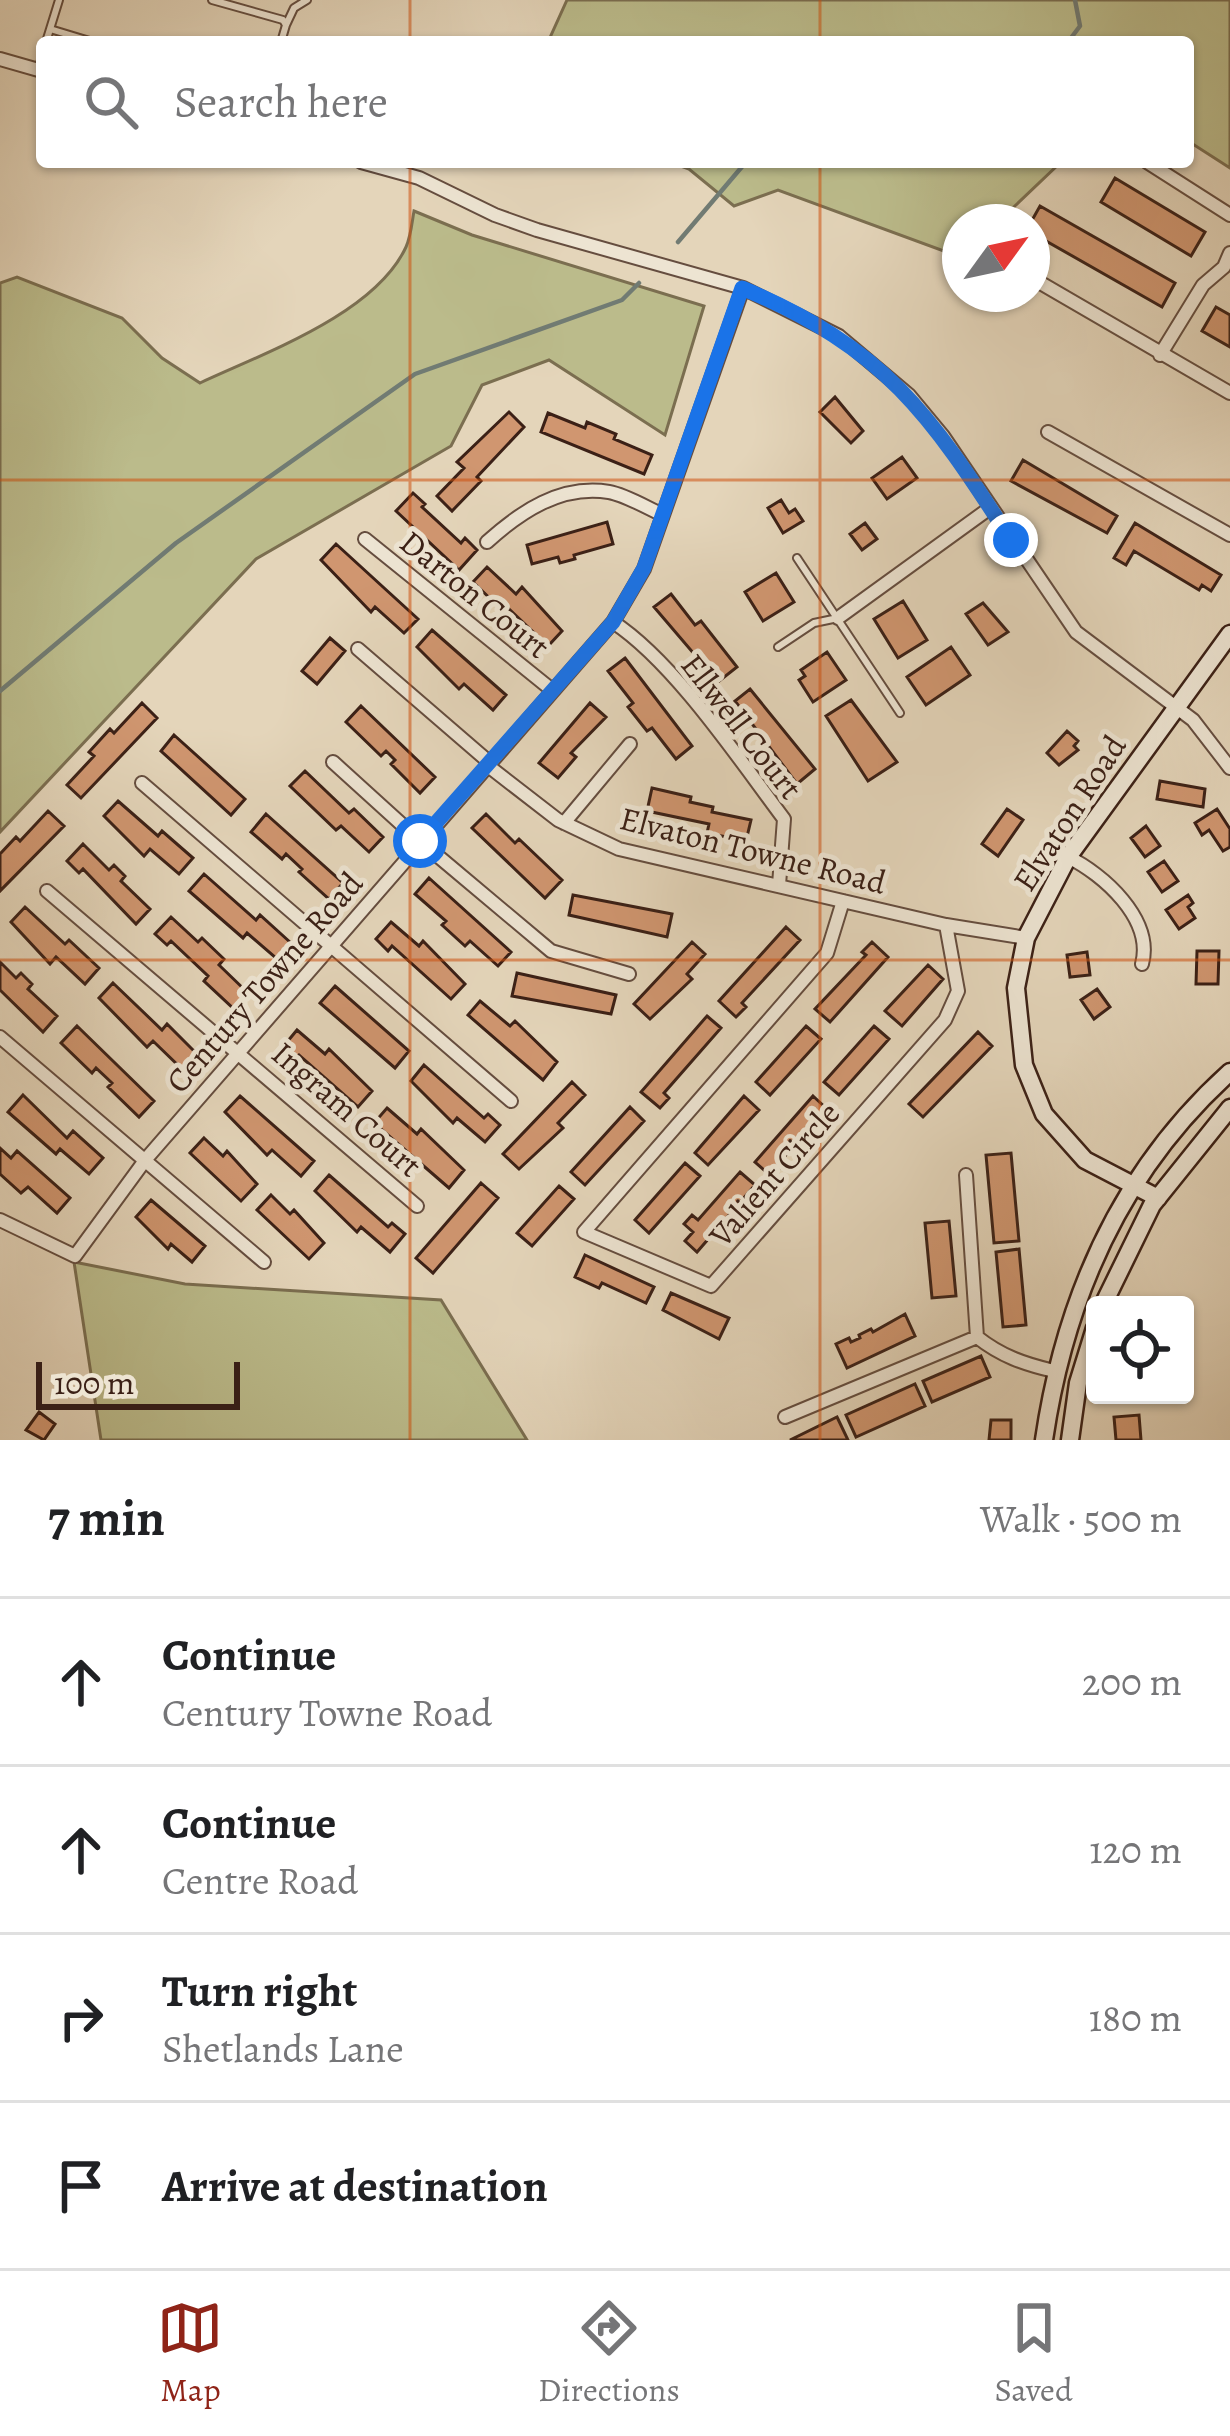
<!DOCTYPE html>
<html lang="en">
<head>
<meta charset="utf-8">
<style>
	:root { --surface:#fff; --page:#f6f6f6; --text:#202124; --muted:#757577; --line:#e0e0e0; --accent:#8f2418 }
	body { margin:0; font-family:Alegreya,serif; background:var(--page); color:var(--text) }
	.controls { position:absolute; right:36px; bottom:36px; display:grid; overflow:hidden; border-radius:12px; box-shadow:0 3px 9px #0004 }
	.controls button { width:108px; height:108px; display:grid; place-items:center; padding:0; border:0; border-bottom:3px solid var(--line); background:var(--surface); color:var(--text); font:60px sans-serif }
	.compass { position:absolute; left:942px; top:204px; width:108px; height:108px; border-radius:50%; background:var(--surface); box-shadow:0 3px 9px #0004; rotate:57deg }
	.scale { position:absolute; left:36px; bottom:30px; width:204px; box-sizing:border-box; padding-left:12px; border:6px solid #3b2016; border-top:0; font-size:33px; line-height:42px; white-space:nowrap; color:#3b2016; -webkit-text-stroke:9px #ede4d2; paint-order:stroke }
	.stop { position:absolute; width:36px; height:36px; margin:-27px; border:9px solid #1a73e8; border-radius:50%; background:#fff }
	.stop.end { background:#1a73e8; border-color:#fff; box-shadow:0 3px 12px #0008 }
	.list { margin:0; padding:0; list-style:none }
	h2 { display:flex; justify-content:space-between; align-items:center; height:156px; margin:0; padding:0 48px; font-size:51px }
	h2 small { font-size:39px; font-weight:400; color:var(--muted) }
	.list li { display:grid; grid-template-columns:78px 1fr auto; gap:36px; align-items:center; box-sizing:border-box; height:168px; padding:0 48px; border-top:3px solid var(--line) }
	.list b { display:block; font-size:45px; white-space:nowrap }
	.list p { margin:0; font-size:39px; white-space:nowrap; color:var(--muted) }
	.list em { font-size:39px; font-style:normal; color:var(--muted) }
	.icon { flex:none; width:66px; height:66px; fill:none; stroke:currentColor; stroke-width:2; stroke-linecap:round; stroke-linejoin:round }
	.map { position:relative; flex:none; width:1230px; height:1440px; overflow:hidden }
	.search { position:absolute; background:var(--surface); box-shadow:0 3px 9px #0004; left:36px; right:36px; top:36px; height:132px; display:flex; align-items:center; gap:30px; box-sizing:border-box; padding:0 42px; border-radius:12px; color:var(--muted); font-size:45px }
	.sheet { height:828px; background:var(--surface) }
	nav { display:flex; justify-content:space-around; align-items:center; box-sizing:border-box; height:168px; border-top:3px solid var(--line); background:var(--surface); font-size:33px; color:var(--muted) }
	nav a { display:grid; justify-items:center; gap:6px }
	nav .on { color:var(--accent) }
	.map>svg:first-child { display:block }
</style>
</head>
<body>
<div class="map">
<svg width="1230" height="1440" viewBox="0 0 1230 1440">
	<rect width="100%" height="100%" fill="#e4d5ba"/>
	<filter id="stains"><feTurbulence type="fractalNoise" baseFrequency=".00167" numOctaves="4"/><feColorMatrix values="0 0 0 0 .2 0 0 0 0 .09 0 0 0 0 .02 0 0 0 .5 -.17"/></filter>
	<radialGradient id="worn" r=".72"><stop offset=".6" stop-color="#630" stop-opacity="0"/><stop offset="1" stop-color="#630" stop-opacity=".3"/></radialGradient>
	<path fill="#bbbb8b" stroke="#7b6e50" stroke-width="3" d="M567,0H1230V168L1188,141V42H548Z
		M670,162H1061L998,222H960V257L778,190L734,206L689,169Z
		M414,211L472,235L704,306L665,435L549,360L482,385L451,446L256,559L0,832V283L17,277L122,318L162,358L200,383C264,353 375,314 406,247C411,236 412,222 414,211Z
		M74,1262L185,1284L441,1300L527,1440H101Z"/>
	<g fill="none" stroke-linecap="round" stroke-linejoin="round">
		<path stroke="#717b73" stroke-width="4.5" d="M1068,42L1080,26L1075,0
			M678,242L746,162
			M0,691L176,543L415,374L622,300L639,283"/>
	</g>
	<path fill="#d09670" stroke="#3b2016" stroke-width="3" d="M1115,178L1205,232L1191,256L1101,202Z
		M1040,206L1175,283L1162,307L1032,233L1031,222Z
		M1216,307L1230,315V347L1202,331Z
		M835,397L863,431L851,443L820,412Z
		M509,412L524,427L477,477L481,481L452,511L437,496L464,468L457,462Z
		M548,413L585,428L587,422L616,434L614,439L652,455L644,474L541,432Z
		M902,457L917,478L887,499L872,478Z
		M1023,460L1117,516L1107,533L1011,481Z
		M413,493L425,504L422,507L461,543L465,538L477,550L459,570L396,511Z
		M781,500L789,513L795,509L803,521L783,533L768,508Z
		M607,522L613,544L574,555L575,559L560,563L558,557L532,564L527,545Z
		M865,523L877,539L862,550L850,534Z
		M1135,523L1221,575L1211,591L1202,585L1199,590L1134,551L1126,565L1114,558Z
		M336,544L418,619L404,633L375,607L371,612L321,560Z
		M487,567L516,594L522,587L562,631L548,646L507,607L503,611L473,582Z
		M776,573L794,602L763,621L745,592Z
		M671,594L695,625L701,621L737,667L718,682L654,607Z
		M903,601L927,640L898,658L874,619Z
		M983,603L1008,632L988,645L966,614Z
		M432,630L506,695L493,710L464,684L459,689L417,647Z
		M330,638L345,651L317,684L302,671Z
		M951,647L970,675L926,705L907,677Z
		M827,652L846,680L813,702L799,680L805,676L801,670Z
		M625,658L692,746L676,759L652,728L647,731L628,707L633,703L608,671Z
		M750,689L815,769L797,784L735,701Z
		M851,700L897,762L868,781L826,716Z
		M142,703L157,718L81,798L67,785L94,756L89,752L110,729L114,733Z
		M590,703L606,717L571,753L576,757L558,778L539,763Z
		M361,706L435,777L420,793L391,764L395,760L386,751L381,756L346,722Z
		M1067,731L1078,741L1074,746L1078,750L1059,765L1047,753Z
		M174,735L245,799L231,815L161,751Z
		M305,771L349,813L354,809L383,837L369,852L341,826L336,830L290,786Z
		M1160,781L1205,789L1203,807L1157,799Z
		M652,788L691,797L690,802L713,807L712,812L751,820L746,841L707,833L709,824L647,811Z
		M118,801L158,836L162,831L193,858L179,874L150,849L144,856L104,816Z
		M1007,809L1023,820L998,856L982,844Z
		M1217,809L1230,829V847L1223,851L1209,830L1202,835L1195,823Z
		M48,811L64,826L0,891V854L16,837L20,841Z
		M266,814L343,883L329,899L299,872L302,869L286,854L282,859L251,832Z
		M486,814L515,843L519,839L562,880L545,898L472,828Z
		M1146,826L1160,846L1145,857L1131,838Z
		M83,844L109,870L114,865L125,876L121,881L150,909L136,924L83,869L79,873L67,861Z
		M1164,861L1178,881L1162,892L1148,872Z
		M204,874L256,920L260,915L291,943L277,959L247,933L243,938L189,891Z
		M429,878L511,952L498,966L470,941L465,946L442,925L446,921L415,894Z
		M573,895L672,914L667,937L569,915Z
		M1188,895L1193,903L1188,907L1195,918L1179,929L1166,910Z
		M25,907L65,944L69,940L99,968L85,984L56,957L50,964L11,922Z
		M171,917L198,942L202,938L224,959L219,965L248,993L234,1009L204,981L208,976L171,941L167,945L155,934Z
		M391,922L419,946L423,941L465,984L451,999L392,946L388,951L376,939Z
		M786,927L800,940L742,1003L746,1007L736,1017L719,1001Z
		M692,942L705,954L687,974L692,979L650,1019L634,1004Z
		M872,942L888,957L830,1022L815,1009L866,955L862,952Z
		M1197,951H1219L1218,984H1196Z
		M1087,952L1090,975L1070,977L1067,955Z
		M0,962L16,978L21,973L32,984L28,989L57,1016L43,1032L0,990Z
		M928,965L943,979L902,1026L885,1011Z
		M517,973L616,995L611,1014L512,996Z
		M113,983L162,1030L167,1024L196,1053L182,1069L153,1041L147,1047L99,998Z
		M335,986L409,1051L395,1068L320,1003Z
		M1097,989L1110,1007L1094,1019L1081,1000Z
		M480,1001L510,1026L515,1021L557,1062L543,1080L468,1015Z
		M707,1016L721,1028L664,1093L669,1098L660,1108L641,1092Z
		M77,1026L154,1101L139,1117L108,1087L112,1083L96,1068L92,1073L61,1043Z
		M806,1026L821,1039L770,1095L756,1082Z
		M874,1026L889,1039L839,1095L824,1082Z
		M297,1030L325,1054L329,1049L372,1091L358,1107L299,1055L295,1059L282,1048Z
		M978,1032L992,1046L923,1117L909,1104Z
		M424,1065L484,1118L488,1114L500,1125L485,1142L457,1118L453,1123L411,1081Z
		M572,1082L585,1095L558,1123L563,1128L519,1169L503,1154Z
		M23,1095L67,1138L73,1131L103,1158L89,1174L60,1149L56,1154L8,1112Z
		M240,1096L314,1161L301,1176L272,1150L267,1155L225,1112Z
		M744,1096L759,1110L708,1165L695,1153Z
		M813,1096L827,1109L778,1164L781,1167L772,1177L755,1162Z
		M630,1107L644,1121L585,1185L571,1172Z
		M387,1108L417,1134L421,1129L464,1170L449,1188L374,1123Z
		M204,1138L223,1156L227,1151L257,1184L241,1201L190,1153Z
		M0,1148L11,1158L17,1151L70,1198L57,1213L28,1187L21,1193L0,1174Z
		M1011,1153L1019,1241L994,1243L986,1155Z
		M685,1163L700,1176L649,1233L635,1220Z
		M740,1172L755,1185L697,1252L685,1241L693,1232L684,1224L692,1215L698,1220Z
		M329,1175L388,1227L392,1223L405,1234L390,1252L361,1227L357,1232L315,1191Z
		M481,1183L498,1198L433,1273L416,1258Z
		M559,1186L574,1199L532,1246L517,1233Z
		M271,1195L290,1214L294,1210L324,1243L309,1259L257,1210Z
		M151,1200L205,1246L192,1262L171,1244L168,1249L136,1217Z
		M949,1221L956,1296L932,1298L925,1223Z
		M1019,1249L1026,1325L1003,1327L996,1252Z
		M585,1255L654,1287L646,1303L602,1283L599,1288L575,1277Z
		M671,1293L729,1318L719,1339L663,1310Z
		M905,1314L915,1336L847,1368L836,1344L849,1338L851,1342L860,1338L859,1335L871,1329L873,1332Z
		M981,1356L990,1377L932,1402L923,1381Z
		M915,1384L925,1406L856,1437L846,1415Z
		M39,1412L55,1424L44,1440L26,1430Z
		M1139,1415L1141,1440H1116L1114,1417Z
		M837,1417L848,1440H790Z
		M991,1420H1011V1440H989Z"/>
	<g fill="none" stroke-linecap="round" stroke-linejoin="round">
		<defs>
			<path id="lane" d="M212,0L283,20L286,25L281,42
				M286,25L294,8L307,0
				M50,29L93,42
				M46,42L59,0
				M38,70L42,57
				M797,558L900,713
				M778,647L814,623L838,618"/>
			<path id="street" d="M0,59L42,71
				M361,162L419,178L495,215L537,230L743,288L839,336L909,395L943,436L1076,632L1193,720L1230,768
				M1147,162L1230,215
				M1032,278L1230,393
				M1160,355L1203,285L1224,267L1230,253
				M1048,432L1230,535
				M365,539L552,690
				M487,542C520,512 561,484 609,492C626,495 647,508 663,515
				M838,618L990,508
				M613,622C674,662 739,759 784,819L779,885
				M358,649L489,762
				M333,762L420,841L551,951L629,974
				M487,765L558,820L619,849L946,925L1026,938
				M142,783L511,1101
				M564,823L630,744
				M1068,857C1103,874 1154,919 1142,964
				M47,891L417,1206
				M843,901L827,953L584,1232L711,1286L945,1020L958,991L946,925
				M0,1037L264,1262
				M966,1175L977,1337C1001,1356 1024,1364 1054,1371
				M0,1220L75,1256L146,1159L613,622L644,569L743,288
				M785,1417L977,1337"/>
			<path id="secondary" d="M1158,1198L1085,1160L1044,1114L1024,1065L1016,988L1026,938L1068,857L1230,634
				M1103,1305L1152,1205L1230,1108
				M1044,1440C1065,1297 1121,1170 1230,1072
				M1070,1440L1078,1383L1095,1328"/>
		</defs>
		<use href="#lane" stroke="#654d3f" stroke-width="10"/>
		<use href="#street" stroke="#654d3f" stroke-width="16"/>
		<use href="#secondary" stroke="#3b2016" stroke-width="21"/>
		<use href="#lane" stroke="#ede4d2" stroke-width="6"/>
		<use href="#street" stroke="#ede4d2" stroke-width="12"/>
		<use href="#secondary" stroke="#ede4d2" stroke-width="16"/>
	</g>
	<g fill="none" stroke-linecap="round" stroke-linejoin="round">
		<path stroke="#1a73e8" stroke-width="15" d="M420,841L613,622L644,568L742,288C886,349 929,413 1011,540"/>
	</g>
	<path fill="none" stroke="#ce500e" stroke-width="3" stroke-opacity="0.55" d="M410,0V42M820,0V42M410,162V1440M820,162V1440M0,480H1230M0,960H1230"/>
	<g text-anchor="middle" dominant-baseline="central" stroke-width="10" stroke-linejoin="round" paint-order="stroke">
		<g font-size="33" fill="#3b2016" stroke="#ede4d2">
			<text transform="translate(475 594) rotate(39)">Darton Court</text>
			<text transform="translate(742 726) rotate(52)">Ellwell Court</text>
			<text transform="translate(1069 813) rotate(-57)">Elvaton Road</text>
			<text transform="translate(753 850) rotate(14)">Elvaton Towne Road</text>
			<text transform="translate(264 982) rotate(-49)">Century Towne Road</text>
			<text transform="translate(347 1109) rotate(41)">Ingram Court</text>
			<text transform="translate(774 1174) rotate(-49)">Valient Circle</text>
		</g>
	</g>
	<rect width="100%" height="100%" filter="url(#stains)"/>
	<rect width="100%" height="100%" fill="url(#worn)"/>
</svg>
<div class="controls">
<button><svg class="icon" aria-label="locate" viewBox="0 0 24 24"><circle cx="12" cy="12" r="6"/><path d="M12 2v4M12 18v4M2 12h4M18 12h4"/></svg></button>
</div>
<svg class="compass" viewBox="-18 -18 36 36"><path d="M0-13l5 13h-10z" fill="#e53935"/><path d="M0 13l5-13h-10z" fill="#757577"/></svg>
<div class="scale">100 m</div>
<div class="stop" style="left:420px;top:841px"></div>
<div class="stop end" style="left:1011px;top:540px"></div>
<div class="search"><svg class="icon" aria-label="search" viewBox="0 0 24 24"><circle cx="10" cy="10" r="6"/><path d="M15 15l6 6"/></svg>Search here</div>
</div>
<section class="sheet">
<h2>7 min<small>Walk · 500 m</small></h2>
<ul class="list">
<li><svg class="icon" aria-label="ahead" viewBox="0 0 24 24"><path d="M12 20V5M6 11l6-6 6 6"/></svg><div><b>Continue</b><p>Century Towne Road</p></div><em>200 m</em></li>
<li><svg class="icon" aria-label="ahead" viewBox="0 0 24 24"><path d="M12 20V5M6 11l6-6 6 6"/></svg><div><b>Continue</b><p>Centre Road</p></div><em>120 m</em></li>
<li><svg class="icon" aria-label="right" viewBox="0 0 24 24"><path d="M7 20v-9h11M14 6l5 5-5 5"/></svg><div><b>Turn right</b><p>Shetlands Lane</p></div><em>180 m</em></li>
<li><svg class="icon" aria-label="arrive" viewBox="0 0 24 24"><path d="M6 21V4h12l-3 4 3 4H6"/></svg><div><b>Arrive at destination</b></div></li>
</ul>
</section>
<nav>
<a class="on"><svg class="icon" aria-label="map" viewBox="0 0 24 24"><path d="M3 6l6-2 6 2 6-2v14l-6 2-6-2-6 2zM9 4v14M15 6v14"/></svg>Map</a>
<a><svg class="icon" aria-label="directions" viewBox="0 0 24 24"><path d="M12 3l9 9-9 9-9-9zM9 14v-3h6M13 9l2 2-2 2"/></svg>Directions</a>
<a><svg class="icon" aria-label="saved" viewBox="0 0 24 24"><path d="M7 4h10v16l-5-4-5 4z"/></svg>Saved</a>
</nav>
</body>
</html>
